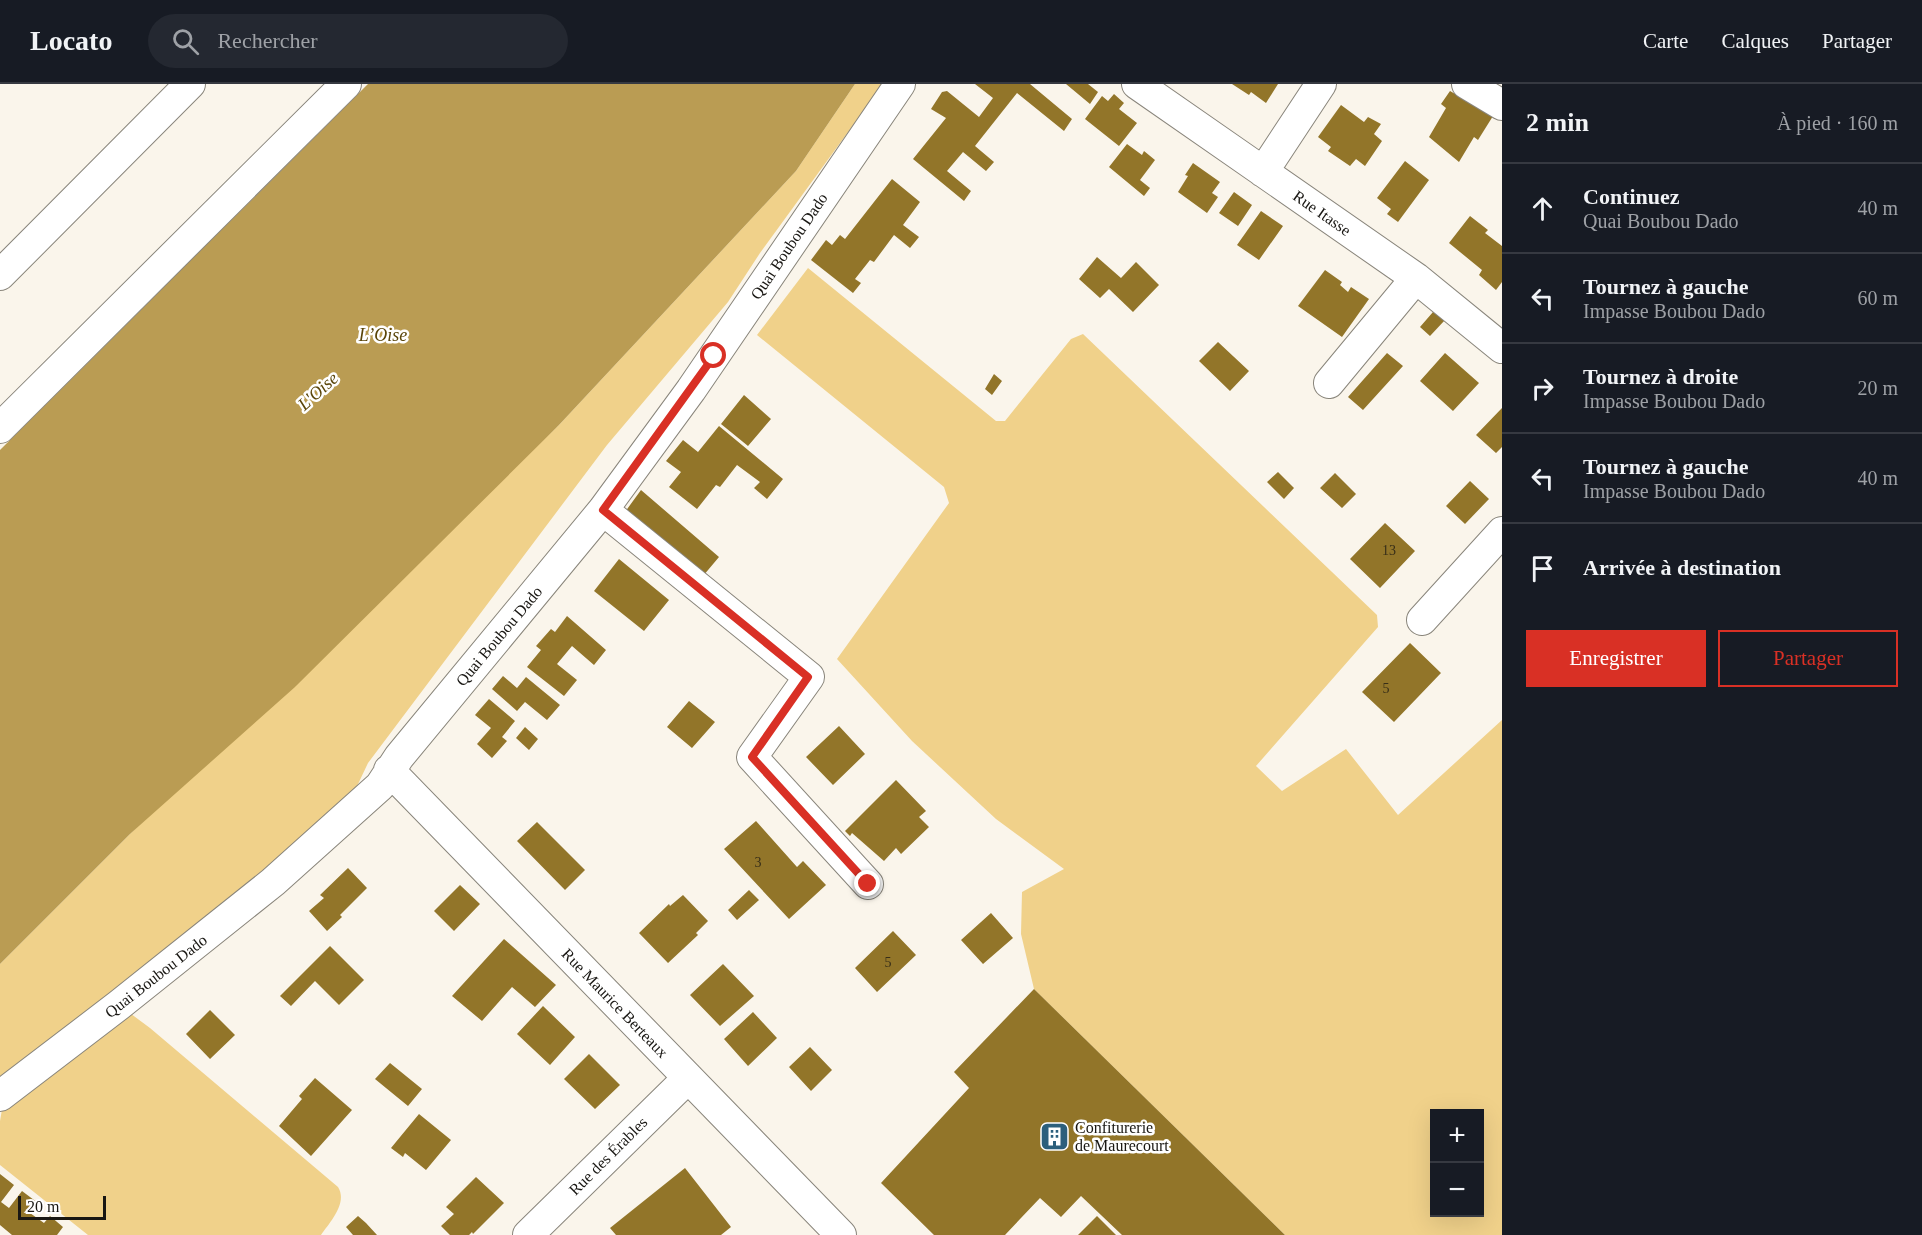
<!DOCTYPE html>
<html lang="fr">
<head>
<meta charset="utf-8">
<style>
	:root { --surface:#171b24; --page:#242831; --text:#f1f3f6; --muted:#9ea1a6; --line:#363941; --accent:#d93025 }
	body { margin:0; font-family:Georgia,serif; background:var(--page); color:var(--text) }
	.controls { position:absolute; right:18px; bottom:18px; display:grid; overflow:hidden; border-radius:0px; box-shadow:0 6px 24px #0002 }
	.controls button { width:54px; height:54px; display:grid; place-items:center; padding:0; border:0; border-bottom:2px solid var(--line); background:var(--surface); color:var(--text); font:30px sans-serif }
	.scale { position:absolute; left:18px; bottom:15px; width:88px; box-sizing:border-box; padding-left:6px; border:3px solid #191713; border-top:0; font-size:16px; line-height:21px; white-space:nowrap; color:#191713; -webkit-text-stroke:4px #fff; paint-order:stroke }
	.stop { position:absolute; width:18px; height:18px; margin:-14px; border:4px solid #d93025; border-radius:50%; background:#fff }
	.stop.end { background:#d93025; border-color:#fff; box-shadow:0 2px 6px #0008 }
	.list { margin:0; padding:0; list-style:none }
	h2 { display:flex; justify-content:space-between; align-items:center; height:78px; margin:0; padding:0 24px; font-size:26px }
	h2 small { font-size:20px; font-weight:400; color:var(--muted) }
	.list li { display:grid; grid-template-columns:39px 1fr auto; gap:18px; align-items:center; box-sizing:border-box; height:90px; padding:0 24px; border-top:2px solid var(--line) }
	.list b { display:block; font-size:22px; white-space:nowrap }
	.list p { margin:0; font-size:20px; white-space:nowrap; color:var(--muted) }
	.list em { font-size:20px; font-style:normal; color:var(--muted) }
	.actions { display:flex; gap:12px; padding:18px 24px }
	.actions a { flex:1; padding:14px 0; border:2px solid var(--accent); border-radius:0px; text-align:center; font-size:21px; color:var(--accent) }
	.actions .main { background:var(--accent); color:#fff }
	.icon { flex:none; width:33px; height:33px; fill:none; stroke:currentColor; stroke-width:2; stroke-linecap:round; stroke-linejoin:round }
	.map { position:relative; flex:none; width:1502px; height:1151px; overflow:hidden }
	header { display:flex; align-items:center; gap:36px; box-sizing:border-box; height:84px; padding:0 30px; background:var(--surface); border-bottom:2px solid var(--line) }
	header strong { font-size:28px }
	nav { display:flex; gap:33px; margin-inline-start:auto; font-size:21px }
	.search { width:420px; height:54px; background:var(--page); display:flex; align-items:center; gap:15px; box-sizing:border-box; padding:0 21px; border-radius:33px; color:var(--muted); font-size:22px }
	main { display:flex }
	aside { flex:1; background:var(--surface) }
	.map>svg:first-child { display:block }
</style>
</head>
<body>
<header>
<strong>Locato</strong>
<div class="search"><svg class="icon" aria-label="search" viewBox="0 0 24 24"><circle cx="10" cy="10" r="6"/><path d="M15 15l6 6"/></svg>Rechercher</div>
<nav><a>Carte</a><a>Calques</a><a>Partager</a></nav>
</header>
<main>
<div class="map">
<svg width="1502" height="1151" viewBox="0 0 1502 1151">
	<rect width="100%" height="100%" fill="#faf5eb"/>
	<path fill="#f0d18a" fill-rule="evenodd" d="M855,0H883L760,169L728,218L607,361L368,679L350,717L230,817L0,997V880L130,750L559,341L796,87Z
		M808,184L996,337H1005L1071,255L1083,250L1377,531L1378,543L1256,682L1282,707L1346,665L1398,731L1502,636V1151H1285L1034,905L1021,850L1022,808L1064,785L996,735L912,657L837,575L949,419L944,403L757,251ZM1434,1030H1480V1128H1434Z
		M119,921L150,944L338,1103C348,1119 330,1138 321,1151H88L0,1081V1037L5,1008Z"/>
	<path fill="#ba9c53" d="M368,0H855L796,87L559,341L295,603L130,750L0,880V366Z"/>
	<path fill="#927529" d="M975,0H1030L1072,35L1064,47L1017,9L975,62L994,78L986,87L963,68L947,87L971,107L964,117L913,75L946,34L931,25L942,8L947,7L979,33L993,14Z
		M1066,0H1088L1098,8L1090,20Z
		M1232,0H1278L1266,19L1251,8L1249,11Z
		M1450,7L1493,32L1478,56L1474,53L1459,78L1429,53L1446,24L1441,20Z
		M1114,10L1124,19L1119,25L1137,39L1119,62L1085,35L1102,12L1108,17Z
		M1341,21L1364,38L1368,33L1381,40L1374,50L1382,57L1365,82L1356,75L1350,82L1328,67L1331,63L1318,53Z
		M1127,60L1142,71L1144,67L1155,76L1140,96L1150,104L1144,112L1109,83Z
		M1405,77L1429,96L1398,138L1387,130L1391,125L1377,114Z
		M1193,79L1220,98L1212,109L1218,113L1207,129L1178,108L1188,92L1185,91Z
		M892,95L920,118L903,141L919,153L910,164L894,151L874,178L870,176L855,195L861,199L853,209L811,176L826,156L832,161L840,151L845,155Z
		M1234,108L1252,121L1238,142L1219,129Z
		M1261,127L1283,142L1259,176L1237,161Z
		M1470,132L1488,146L1485,149L1502,162V198L1496,206L1479,191L1482,186L1449,159Z
		M1097,173L1121,194L1136,178L1159,201L1133,228L1109,205L1100,214L1079,195Z
		M1325,186L1342,198L1340,201L1348,208L1351,203L1369,215L1342,253L1298,222Z
		M1433,228L1445,236L1430,252L1420,243Z
		M1218,258L1249,287L1230,307L1199,277Z
		M1387,269L1403,282L1363,326L1348,313Z
		M1445,269L1479,299L1453,327L1420,297Z
		M994,290L1002,297L992,311L985,305Z
		M744,311L771,335L748,362L721,340Z
		M1502,324V363L1496,369L1476,351Z
		M719,342L783,395L767,415L754,404L760,398L737,381L720,403L716,401L697,425L669,403L681,388L666,377L683,356L698,368Z
		M1278,388L1294,404L1284,415L1267,398Z
		M1335,389L1356,410L1342,424L1320,404Z
		M1470,397L1489,415L1465,440L1446,422Z
		M641,406L719,473L703,492L625,428Z
		M1385,439L1415,467L1380,504L1350,475Z
		M619,475L669,516L644,547L594,507Z
		M567,532L606,566L594,581L572,562L557,580L577,596L564,612L527,583L541,566L536,562L551,545L555,548Z
		M1410,559L1441,589L1394,638L1362,608Z
		M503,592L517,604L526,593L560,621L547,636L525,618L517,627L492,605Z
		M489,615L515,637L502,653L507,657L492,674L477,660L491,644L475,631Z
		M689,617L715,638L692,664L667,643Z
		M839,642L865,670L833,701L806,673Z
		M525,643L538,655L529,666L516,654Z
		M896,696L926,727L919,733L929,743L901,770L896,764L884,777L852,749L850,752L845,747Z
		M756,737L797,783L803,777L826,801L789,835L724,765Z
		M537,738L585,786L565,806L517,757Z
		M348,784L367,804L340,831L342,833L327,847L309,827L324,814L320,811Z
		M460,801L480,820L454,847L434,827Z
		M749,806L759,816L737,836L728,826Z
		M683,811L708,837L696,849L698,851L668,879L639,849L669,820L670,822Z
		M991,829L1013,854L983,880L961,856Z
		M893,847L916,871L877,908L855,884Z
		M504,855L556,901L535,923L512,903L482,937L452,912Z
		M330,862L364,896L339,921L315,897L291,922L280,912Z
		M723,880L754,912L720,942L690,911Z
		M1034,905L1285,1151H1122L1081,1112L1061,1133L1040,1114L1005,1151H934L881,1099L969,1004L954,988Z
		M543,922L575,953L550,981L517,950Z
		M210,926L235,951L210,975L186,950Z
		M753,928L777,954L748,982L724,955Z
		M810,963L832,986L811,1007L789,983Z
		M589,970L620,1001L595,1025L564,995Z
		M390,979L422,1005L408,1022L375,995Z
		M315,994L352,1026L311,1072L279,1042L302,1015L299,1012Z
		M419,1030L451,1056L426,1086L405,1069L403,1073L391,1064Z
		M685,1084L731,1143L721,1151H616L610,1144Z
		M0,1090L14,1101L1,1118L9,1124L22,1107L38,1119L30,1129L44,1139L50,1132L63,1143L57,1151H12L0,1141Z
		M476,1093L504,1119L473,1150L472,1148L469,1151H450L441,1142L454,1130L446,1123Z
		M358,1132L366,1139L377,1151H353L346,1143Z
		M1097,1132L1116,1151H1078Z"/>
	<g fill="none" stroke-linecap="round" stroke-linejoin="round">
		<defs>
			<path id="minor" d="M1137,0L1416,194L1502,264
				M1467,0L1502,21
				M1263,88L1321,0
				M0,191L190,0
				M1329,299L1416,194
				M0,344L346,0
				M603,426L809,593L752,673L868,800
				M1422,536L1502,448
				M389,686L841,1151
				M0,1012L119,921L273,798L380,702L399,673L603,426L691,306L900,0
				M528,1151L688,994"/>
		</defs>
		<use href="#minor" stroke="#89857b" stroke-width="32"/>
		<use href="#minor" stroke="#fff" stroke-width="30"/>
	</g>
	<g fill="none" stroke-linecap="round" stroke-linejoin="round">
		<path stroke="#d93025" stroke-width="8" d="M714,272L603,426L808,593L752,673L868,800"/>
	</g>
	<defs>
		<symbol id="building-square" viewBox="-11 -11 22 22"><rect x="-9" y="-9" width="18" height="18" rx="4" fill="#2c5f7c" stroke="#fff"/><path d="M-4-6H4V6H1V3H-1V6H-4ZM-2.5-4.3h1.7v1.8h-1.7ZM.8-4.3h1.7v1.8H.8ZM-2.5-1h1.7V.8h-1.7ZM.8-1h1.7V.8H.8Z" fill="#fff"/></symbol>
	</defs>
	<g fill-rule="evenodd">
		<use href="#building-square" x="1038" y="1036" width="33" height="33"/>
	</g>
	<g text-anchor="middle" dominant-baseline="central" stroke-width="5" stroke-linejoin="round" paint-order="stroke">
		<g font-size="14" fill="#372e18">
			<text x="1389" y="466">13</text>
			<text x="1386" y="604">5</text>
			<text x="758" y="778">3</text>
			<text x="888" y="878">5</text>
		</g>
		<g font-size="16" fill="#191713" stroke="#fff">
			<text transform="translate(1322 129) rotate(35)">Rue Itasse</text>
			<text transform="translate(789 162) rotate(-56)">Quai Boubou Dado</text>
			<text transform="translate(499 552) rotate(-50)">Quai Boubou Dado</text>
			<text transform="translate(156 892) rotate(-38)">Quai Boubou Dado</text>
			<text transform="translate(615 919) rotate(46)">Rue Maurice Berteaux</text>
			<text transform="translate(608 1072) rotate(-45)">Rue des Érables</text>
		</g>
		<g font-size="16" fill="#191713" stroke="#fff" text-anchor="start">
			<text x="1075" y="1043">Confiturerie<tspan x="1075" dy="18">de Maurecourt</tspan></text>
		</g>
		<g font-size="18" font-style="italic" fill="#5a4509" stroke="#fff">
			<text x="383" y="251">L’Oise</text>
			<text transform="translate(318 307) rotate(-42)">L'Oise</text>
		</g>
	</g>
</svg>
<div class="controls">
<button>+</button>
<button>−</button>
</div>
<div class="scale">20 m</div>
<div class="stop" style="left:714px;top:272px"></div>
<div class="stop end" style="left:868px;top:800px"></div>
</div>
<aside>
<h2>2 min<small>À pied · 160 m</small></h2>
<ul class="list">
<li><svg class="icon" aria-label="ahead" viewBox="0 0 24 24"><path d="M12 20V5M6 11l6-6 6 6"/></svg><div><b>Continuez</b><p>Quai Boubou Dado</p></div><em>40 m</em></li>
<li><svg class="icon" aria-label="left" viewBox="0 0 24 24"><path d="M17 20v-9H6M10 6l-5 5 5 5"/></svg><div><b>Tournez à gauche</b><p>Impasse Boubou Dado</p></div><em>60 m</em></li>
<li><svg class="icon" aria-label="right" viewBox="0 0 24 24"><path d="M7 20v-9h11M14 6l5 5-5 5"/></svg><div><b>Tournez à droite</b><p>Impasse Boubou Dado</p></div><em>20 m</em></li>
<li><svg class="icon" aria-label="left" viewBox="0 0 24 24"><path d="M17 20v-9H6M10 6l-5 5 5 5"/></svg><div><b>Tournez à gauche</b><p>Impasse Boubou Dado</p></div><em>40 m</em></li>
<li><svg class="icon" aria-label="arrive" viewBox="0 0 24 24"><path d="M6 21V4h12l-3 4 3 4H6"/></svg><div><b>Arrivée à destination</b></div></li>
</ul>
<div class="actions"><a class="main">Enregistrer</a><a>Partager</a></div>
</aside>
</main>
</body>
</html>
